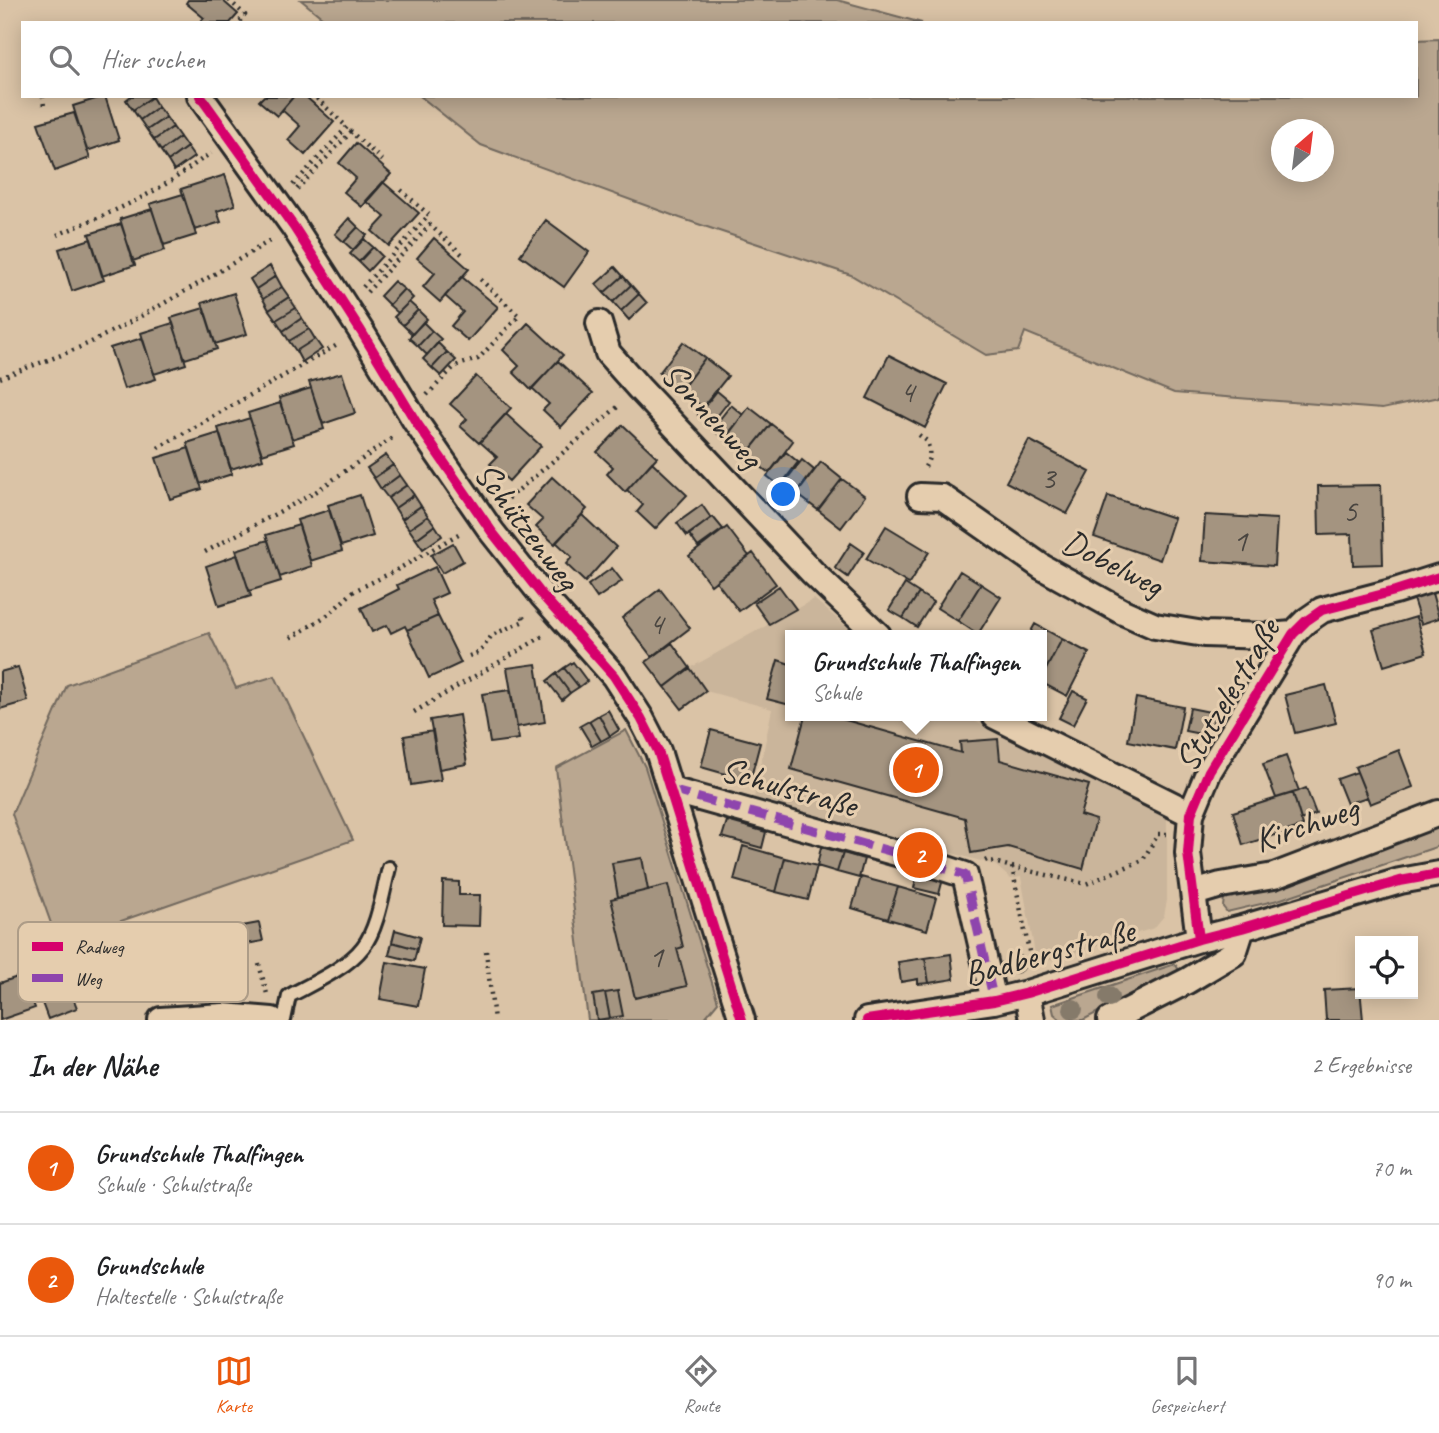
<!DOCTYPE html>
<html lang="de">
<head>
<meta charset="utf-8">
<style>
	:root { --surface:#fff; --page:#f6f6f6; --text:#202124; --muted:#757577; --line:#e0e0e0; --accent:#ea580c }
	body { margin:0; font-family:Caveat,sans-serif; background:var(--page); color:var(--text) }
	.controls { position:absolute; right:21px; bottom:21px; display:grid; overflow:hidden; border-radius:0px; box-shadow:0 4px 18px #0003 }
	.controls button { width:63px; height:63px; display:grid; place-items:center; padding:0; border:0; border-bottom:2px solid var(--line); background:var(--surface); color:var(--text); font:35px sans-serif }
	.compass { position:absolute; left:1271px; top:119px; width:63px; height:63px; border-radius:50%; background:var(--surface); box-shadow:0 4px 18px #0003; rotate:28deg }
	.you { position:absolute; left:784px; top:495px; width:24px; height:24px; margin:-18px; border:5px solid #fff; border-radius:50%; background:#1a73e8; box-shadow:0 0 0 10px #1a73e833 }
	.badge { display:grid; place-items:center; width:46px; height:46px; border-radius:50%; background:var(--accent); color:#fff; font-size:23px; font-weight:700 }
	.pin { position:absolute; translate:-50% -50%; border:4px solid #fff; box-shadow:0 2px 7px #0006 }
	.popup { position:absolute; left:785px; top:630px; width:262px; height:91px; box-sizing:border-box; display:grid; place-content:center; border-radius:0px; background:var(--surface); filter:drop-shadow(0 2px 5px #0005); font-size:23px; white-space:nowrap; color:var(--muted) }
	.popup b { font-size:26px; color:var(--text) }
	.popup::after { content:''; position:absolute; left:50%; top:100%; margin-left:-14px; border:14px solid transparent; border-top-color:var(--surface) }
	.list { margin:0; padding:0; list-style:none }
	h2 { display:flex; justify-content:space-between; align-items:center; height:91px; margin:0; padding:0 28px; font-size:30px }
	h2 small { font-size:23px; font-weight:400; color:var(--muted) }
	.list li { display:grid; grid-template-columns:46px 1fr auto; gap:21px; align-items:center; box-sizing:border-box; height:112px; padding:0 28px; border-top:2px solid var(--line) }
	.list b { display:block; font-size:26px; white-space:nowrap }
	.list p { margin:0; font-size:23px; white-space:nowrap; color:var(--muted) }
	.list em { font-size:23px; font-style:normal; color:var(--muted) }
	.icon { flex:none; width:38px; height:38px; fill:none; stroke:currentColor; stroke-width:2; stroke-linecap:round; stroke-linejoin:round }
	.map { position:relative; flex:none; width:1439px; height:1020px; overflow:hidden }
	.search { position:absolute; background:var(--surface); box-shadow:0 4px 18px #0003; left:21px; right:21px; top:21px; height:77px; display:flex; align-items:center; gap:18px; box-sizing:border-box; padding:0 24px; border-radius:0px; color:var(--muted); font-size:26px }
	.sheet { height:315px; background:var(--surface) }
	nav { display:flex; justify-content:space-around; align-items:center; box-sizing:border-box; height:98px; border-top:2px solid var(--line); background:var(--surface); font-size:19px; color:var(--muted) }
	nav a { display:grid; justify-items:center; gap:4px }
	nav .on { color:var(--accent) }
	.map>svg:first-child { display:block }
</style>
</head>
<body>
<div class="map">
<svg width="1439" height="1020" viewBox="0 0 1439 1020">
	<rect width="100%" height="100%" fill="#dac3a6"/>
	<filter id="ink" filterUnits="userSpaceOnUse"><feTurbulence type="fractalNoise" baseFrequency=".0143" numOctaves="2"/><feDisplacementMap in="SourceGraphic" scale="14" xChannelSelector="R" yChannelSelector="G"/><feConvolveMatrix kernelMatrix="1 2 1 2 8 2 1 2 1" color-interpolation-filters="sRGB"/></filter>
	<g filter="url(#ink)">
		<path fill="#cab59b" d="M814,599L856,635H790V716H965L1016,743L1167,817V900L1164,916L1154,928L1037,964L1021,877L1011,879L995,865L754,798L772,709L706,691L690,668Z"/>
		<path fill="#baa790" stroke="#72695e" stroke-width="2" fill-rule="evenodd" d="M301,0H837L922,23H329Z
			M1439,39V397L1382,409L1174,393L1025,332L1018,351L986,355L851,275L680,218L481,145L420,96H1416V40ZM1282,130H1324V172H1282Z
			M209,633L236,688L275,676L353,840L58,943L12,814L67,685Z
			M626,730L645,767L718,1002L703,1020H588L556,768Z
			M1439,826V846L1278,900L1227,912L1223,907L1224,898L1236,890Z
			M1175,964L1179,970L1083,1020H1061L1054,1014L1052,1005Z"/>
		<path fill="#a49480" stroke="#2b2b2b" stroke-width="2" d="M188,0H222L238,14L230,23H199L204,18L186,3Z
			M105,96L119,140L87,151L73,106Z
			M131,96H152V97L133,110L126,100Z
			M264,96H294L277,116L259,101Z
			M294,96H305L334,122L305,155L288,140L300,126L282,110Z
			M152,97L158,107L140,120L133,110Z
			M158,107L166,117L147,130L140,120Z
			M74,113L90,158L55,171L38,123Z
			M166,117L173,127L154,140L147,130Z
			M173,127L180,137L161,151L154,140Z
			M180,137L187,147L168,161L161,151Z
			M356,143L391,174L362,207L344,192L356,178L339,163Z
			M187,147L194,157L174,171L168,161Z
			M225,175L235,205L217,211L221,222L195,230L181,189Z
			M383,182L419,213L389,246L372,231L385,217L366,201Z
			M183,194L196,235L164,245L150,204Z
			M152,209L165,250L133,261L120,219Z
			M349,218L358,227L344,242L335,234Z
			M546,220L589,252L564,287L520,255Z
			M121,224L135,265L102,276L89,234Z
			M358,227L367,235L353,250L344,242Z
			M434,238L469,269L440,302L423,287L435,273L417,258Z
			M91,239L104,280L72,291L59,249Z
			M364,239L373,247L359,262L350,254Z
			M373,247L382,256L368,271L359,262Z
			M270,266L276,276L256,289L250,279Z
			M615,267L623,276L604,293L596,284Z
			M276,276L282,287L263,299L256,289Z
			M623,276L631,285L613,302L604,293Z
			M462,277L498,307L468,341L451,326L463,312L445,296Z
			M394,281L404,289L389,305L380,296Z
			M631,285L639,294L621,311L613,302Z
			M282,287L289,297L269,310L263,299Z
			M404,289L413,298L398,313L389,305Z
			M234,293L247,334L215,344L202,303Z
			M639,294L647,303L629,320L621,311Z
			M289,297L296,308L276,320L269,310Z
			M409,302L418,310L403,325L394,317Z
			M204,308L217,349L185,359L171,318Z
			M296,308L302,318L283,331L276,320Z
			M418,310L427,319L412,334L403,325Z
			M302,318L309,329L289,341L283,331Z
			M423,322L432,331L418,346L409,338Z
			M173,323L186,364L154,374L141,333Z
			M528,323L563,355L531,390L513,372L519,366L503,350Z
			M309,329L315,339L296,351L289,341Z
			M432,331L441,339L427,355L418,346Z
			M142,338L156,379L124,389L110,348Z
			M315,339L322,349L302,362L296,351Z
			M683,342L705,358L681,390L659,373Z
			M438,343L447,352L432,368L423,359Z
			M447,352L456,360L441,376L432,368Z
			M889,355L947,384L925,428L867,398Z
			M705,358L728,376L703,407L681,390Z
			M558,361L593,393L561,427L543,410L549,404L532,388Z
			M342,373L355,413L323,424L309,382Z
			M476,376L511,408L479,443L460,426L467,419L450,404Z
			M311,388L324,429L292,439L279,398Z
			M717,391L729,401L711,424L698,415Z
			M280,403L294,444L262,454L248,413Z
			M731,405L743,415L724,439L712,429Z
			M749,407L771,424L746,455L725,439Z
			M506,414L541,446L509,481L490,464L497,457L480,442Z
			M250,418L263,459L231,469L218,428Z
			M771,424L793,441L769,473L746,455Z
			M623,425L657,457L625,492L607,474L613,467L597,452Z
			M219,433L232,474L200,484L187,443Z
			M1029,440L1090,472L1067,514L1006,482Z
			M189,448L202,489L170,499L156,458Z
			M786,452L798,462L780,486L767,476Z
			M386,455L393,465L374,478L367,468Z
			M802,460L814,470L796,494L783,484Z
			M652,462L687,495L655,529L637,512L643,505L627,490Z
			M821,462L842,479L818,510L797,494Z
			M393,465L400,475L381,489L374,478Z
			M400,475L407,485L388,498L381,489Z
			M552,477L587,509L555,544L536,527L543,520L526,505Z
			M842,479L865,496L841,528L818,510Z
			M407,485L414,495L395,508L388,498Z
			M1381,485L1383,564L1353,565L1352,534L1319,535L1318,486Z
			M360,495L373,536L341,546L328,505Z
			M414,495L421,506L402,519L395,508Z
			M1108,496L1174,518L1160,560L1094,537Z
			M702,505L711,518L687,536L677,523Z
			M421,506L428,516L409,529L402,519Z
			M329,510L342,551L310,561L297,520Z
			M582,515L616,547L585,582L566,564L572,557L556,542Z
			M1205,515L1277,519L1274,566L1202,561Z
			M428,516L435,525L416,539L409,529Z
			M713,517L723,529L698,547L689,534Z
			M299,525L312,566L280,577L266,535Z
			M435,525L442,536L423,549L416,539Z
			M886,526L929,552L909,584L866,559Z
			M727,527L749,556L711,585L689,556Z
			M268,540L281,581L249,591L236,550Z
			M453,543L463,561L442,573L431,555Z
			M851,543L864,552L848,577L835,568Z
			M753,553L776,584L739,611L716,581Z
			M237,555L251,596L219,606L206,566Z
			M435,567L447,593L431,600L438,616L407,630L405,626L391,633L387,625L372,632L361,608L399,589L397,585Z
			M612,568L622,581L597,598L588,585Z
			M960,571L981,584L958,621L937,608Z
			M905,584L919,593L903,618L889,610Z
			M981,584L1001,597L978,634L958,621Z
			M779,586L796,609L769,624L754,603Z
			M660,589L690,628L652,657L622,618Z
			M919,593L933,602L917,627L903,618Z
			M1432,593L1439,618L1421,624L1413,599Z
			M438,616L461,663L429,678L407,630Z
			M1416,617L1426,653L1384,666L1373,630Z
			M1035,624L1062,639L1042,677V635H1029Z
			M1062,639L1089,653L1067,696L1042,683V677Z
			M672,643L690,668L665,687L646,662Z
			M778,660L790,664V705L767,699Z
			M573,662L587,681L579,687L564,668Z
			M536,664L545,722L517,727L507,668Z
			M18,667L28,701L0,709V672Z
			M564,668L579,687L570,693L556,674Z
			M690,668L706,691L682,709L665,687Z
			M556,674L570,693L562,700L547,681Z
			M1326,685L1336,723L1295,733L1285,695Z
			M510,690L519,739L490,743L482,694Z
			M1073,691L1087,698L1073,725L1059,718Z
			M1136,698L1183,707L1175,750L1128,741Z
			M1190,708L1215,713L1211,736L1185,731Z
			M608,710L619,730L610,736L599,715Z
			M459,715L467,764L439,769L430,720Z
			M599,715L610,736L601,741L589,721Z
			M805,716H843L842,719L961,753L960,742L998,739L1000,760L1089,785L1080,815L1096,820L1083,869L1008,847L971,853L965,818L791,769Z
			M589,721L601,741L592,746L580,726Z
			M711,730L760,743L750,781L701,767Z
			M433,731L441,780L411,785L404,736Z
			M1399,750L1413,787L1370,804L1355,767Z
			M1286,756L1299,791L1276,798L1263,764Z
			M1357,772L1367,797L1347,804L1337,779Z
			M1306,788L1316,814L1301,820L1293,793Z
			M1293,793L1303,826L1243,845L1233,812Z
			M727,821L766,832L762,848L722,837Z
			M743,846L785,858L776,892L734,880Z
			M821,847L843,853L837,872L817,866Z
			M843,853L864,859L859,878L837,872Z
			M642,858L648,890L618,897L612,863Z
			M785,858L817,866L808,900L776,892Z
			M918,872L943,879L939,894L914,888Z
			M861,877L898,887L888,919L852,908Z
			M443,881L459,882V895H480L479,926L442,925Z
			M668,885L683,947L677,949L687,986L635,998L611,899Z
			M898,887L936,898L927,930L888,919Z
			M259,923L263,941L246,944L242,926Z
			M230,926L235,954L201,960L196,932Z
			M395,930L420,937L417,949L392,942Z
			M392,942L417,949L414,961L389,955Z
			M140,953L147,979L112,988L105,962Z
			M951,954L954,979L929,983L925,958Z
			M925,958L929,983L918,984V979L901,982L898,962Z
			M103,962L109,984L99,987L93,965Z
			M387,962L425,969L418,1006L380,999Z
			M23,975L35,1008L0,1020V983Z
			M67,982L77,1008L48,1019L38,992Z
			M1360,988L1363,1020H1326L1324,990Z
			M618,991L623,1016L610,1018L605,993Z
			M605,993L610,1018L597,1020L593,995Z"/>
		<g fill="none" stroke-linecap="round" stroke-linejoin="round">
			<defs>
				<path id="lane" d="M284,1020L289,996C313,983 347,968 363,947C378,928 383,891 389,868"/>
				<path id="street" d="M200,96L294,227L361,331L416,422L492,532L542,595L614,676L641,718L658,751L742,1020
					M599,323L608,353L639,388L813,573L878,635
					M920,496L942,497L1042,567L1123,612L1155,626L1204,634L1268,636L1293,634
					M995,716L1191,814
					M671,790L907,856L965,875L994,1001
					M1194,893L1221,885L1274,876L1439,813
					M1199,939L1188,853L1191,814L1209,771L1293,634L1306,621L1322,610L1395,591L1439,577
					M1027,993L1032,1020
					M161,1020L223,1016L272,1020
					M867,1020L994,1001L1027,993L1199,939L1242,928L1400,881L1439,874
					M1110,1020L1187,981L1234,953L1242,928"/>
			</defs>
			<use href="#lane" stroke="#2b2b2b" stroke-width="18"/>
			<use href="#street" stroke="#2b2b2b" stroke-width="30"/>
			<path stroke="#2b2b2b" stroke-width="4.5" stroke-dasharray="2 5" stroke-linecap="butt" d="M229,0L245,15L238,23
				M43,96L44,107
				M293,185L347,127L314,96
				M297,189L351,132L383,161
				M57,235C97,218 139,202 175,178C187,170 199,161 211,153
				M363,287L429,215L401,190
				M367,292L430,225L464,256
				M0,378C35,364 72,353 105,335C162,306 218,272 273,239
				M427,395L455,366L478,359L519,316L480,279
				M919,435L927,441C931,454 930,460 922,471
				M158,448L339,344
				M503,503L620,405
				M205,552L314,493L395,436
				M291,638L329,614L354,591L395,571L462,532
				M469,656L480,652L492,635L524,621L522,613
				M414,712L545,635
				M985,861L987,860L1012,867L1086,884L1143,860L1158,834H1167
				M1012,867L1032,966
				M486,951L494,1020
				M259,964L267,994"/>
			<use href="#lane" stroke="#e5cdae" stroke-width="12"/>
			<use href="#street" stroke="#e5cdae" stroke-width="24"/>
			<path stroke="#8e44ad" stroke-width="9" stroke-dasharray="18 9" stroke-linecap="butt" d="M671,790L907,856L965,875L994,1001"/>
			<defs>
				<path id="cycleway" d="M200,96L294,227L361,331L416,422L492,532L542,595L614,676L641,718L658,751L742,1020
					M1199,939L1188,853L1191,814L1209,771L1293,634L1306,621L1322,610L1395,591L1439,577
					M867,1020L994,1001L1027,993L1199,939L1242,928L1400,881L1439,874"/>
			</defs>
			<use href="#cycleway" stroke="#e5cdae" stroke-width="15"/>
			<use href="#cycleway" stroke="#d6006c" stroke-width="10"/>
		</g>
		<g fill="#857a6b">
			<circle cx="1016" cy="964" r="10"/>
			<circle cx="1109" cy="997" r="10"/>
			<circle cx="1073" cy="1009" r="10"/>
		</g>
	</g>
	<g text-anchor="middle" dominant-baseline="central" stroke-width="6" stroke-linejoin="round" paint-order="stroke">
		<g font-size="32" fill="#494540">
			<text x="907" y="391">4</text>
			<text x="1048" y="477">3</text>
			<text x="1350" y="510">5</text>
			<text x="1240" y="540">1</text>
			<text x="656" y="623">4</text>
			<text x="656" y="956">1</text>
		</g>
		<g font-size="35" fill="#2b2b2b" stroke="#e5cdae">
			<text transform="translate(712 415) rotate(47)">Sonnenweg</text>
			<text transform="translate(527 526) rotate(53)">Schützenweg</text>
			<text transform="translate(1113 563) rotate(27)">Dobelweg</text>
			<text transform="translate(1227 695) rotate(-59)">Stutzelestraße</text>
			<text transform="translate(789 787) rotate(16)">Schulstraße</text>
			<text transform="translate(1306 824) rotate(-19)">Kirchweg</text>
			<text transform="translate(1049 952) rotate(-15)">Badbergstraße</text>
		</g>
	</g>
	<rect x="18" y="922" width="230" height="80" rx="10" fill="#e5cdae" stroke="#ad9c87" stroke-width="2"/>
	<rect x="32" y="942" width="31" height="9" fill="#d6006c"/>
	<rect x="32" y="974" width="31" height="8" fill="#8e44ad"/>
	<g font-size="19" fill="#2b2b2b">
		<text x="75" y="953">Radweg</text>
		<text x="75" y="985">Weg</text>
	</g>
</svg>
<div class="controls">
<button><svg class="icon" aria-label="locate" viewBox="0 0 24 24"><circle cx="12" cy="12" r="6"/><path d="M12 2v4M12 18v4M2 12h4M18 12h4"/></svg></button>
</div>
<svg class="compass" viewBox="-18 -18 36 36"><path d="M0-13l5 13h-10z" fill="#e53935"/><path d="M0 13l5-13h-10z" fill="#757577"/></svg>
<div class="you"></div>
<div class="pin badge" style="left:916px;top:770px">1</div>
<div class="popup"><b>Grundschule Thalfingen</b>Schule</div>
<div class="pin badge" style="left:920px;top:855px">2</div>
<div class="search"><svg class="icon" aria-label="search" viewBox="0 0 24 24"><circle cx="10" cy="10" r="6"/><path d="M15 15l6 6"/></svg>Hier suchen</div>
</div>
<section class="sheet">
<h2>In der Nähe<small>2 Ergebnisse</small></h2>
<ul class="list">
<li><span class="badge">1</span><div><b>Grundschule Thalfingen</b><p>Schule · Schulstraße</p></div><em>70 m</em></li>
<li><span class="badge">2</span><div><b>Grundschule</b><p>Haltestelle · Schulstraße</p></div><em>90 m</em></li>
</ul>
</section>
<nav>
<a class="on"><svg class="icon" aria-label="map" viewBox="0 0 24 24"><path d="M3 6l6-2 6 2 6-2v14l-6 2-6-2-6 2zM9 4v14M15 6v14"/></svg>Karte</a>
<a><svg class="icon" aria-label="directions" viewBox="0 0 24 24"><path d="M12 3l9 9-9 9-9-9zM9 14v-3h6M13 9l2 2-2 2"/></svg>Route</a>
<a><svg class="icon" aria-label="saved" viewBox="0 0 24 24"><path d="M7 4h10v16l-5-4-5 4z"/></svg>Gespeichert</a>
</nav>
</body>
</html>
